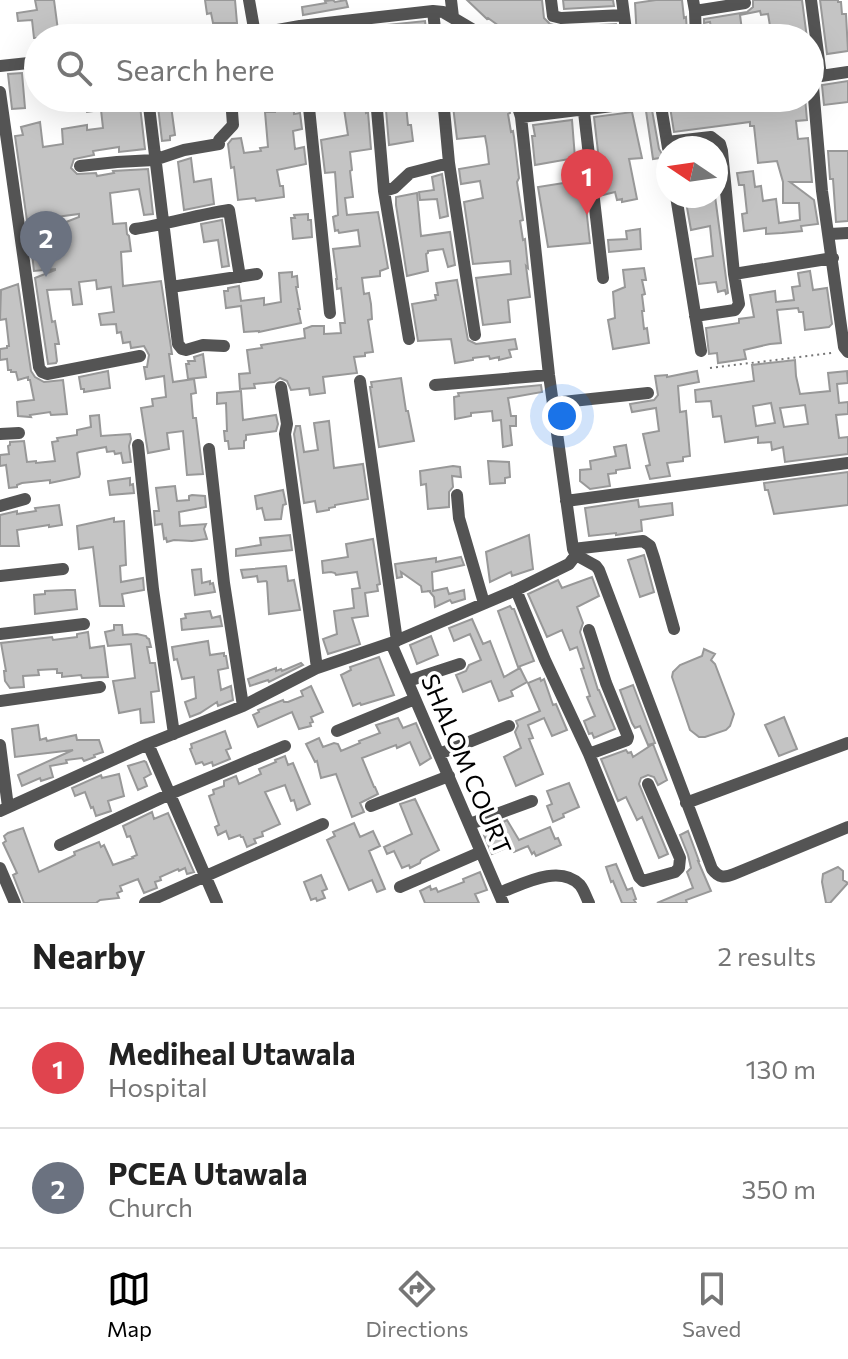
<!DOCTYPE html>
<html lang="en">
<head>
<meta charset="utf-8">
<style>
	:root { --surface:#fff; --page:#f6f6f6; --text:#222; --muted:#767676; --line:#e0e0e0; --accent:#000 }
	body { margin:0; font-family:Commissioner,sans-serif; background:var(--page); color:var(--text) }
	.compass { position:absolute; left:656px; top:136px; width:72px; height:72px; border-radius:50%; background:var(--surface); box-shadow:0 8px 32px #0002; rotate:283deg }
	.you { position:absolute; left:562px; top:416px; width:28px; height:28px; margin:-20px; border:6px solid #fff; border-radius:50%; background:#1a73e8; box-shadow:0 0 0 12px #1a73e833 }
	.badge { display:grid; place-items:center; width:52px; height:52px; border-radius:50%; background:var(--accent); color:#fff; font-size:26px; font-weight:700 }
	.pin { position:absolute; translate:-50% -66px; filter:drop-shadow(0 2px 4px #0008) }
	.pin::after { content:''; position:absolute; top:42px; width:28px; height:24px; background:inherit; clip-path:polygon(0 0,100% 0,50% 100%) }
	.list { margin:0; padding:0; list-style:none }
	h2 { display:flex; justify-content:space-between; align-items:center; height:104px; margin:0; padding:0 32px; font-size:34px }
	h2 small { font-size:26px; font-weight:400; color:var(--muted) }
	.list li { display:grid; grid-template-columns:52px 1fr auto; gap:24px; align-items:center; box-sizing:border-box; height:120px; padding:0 32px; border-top:2px solid var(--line) }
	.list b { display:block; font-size:30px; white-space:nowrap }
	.list p { margin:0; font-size:26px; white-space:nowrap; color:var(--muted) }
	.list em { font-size:26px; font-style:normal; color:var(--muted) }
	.icon { flex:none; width:44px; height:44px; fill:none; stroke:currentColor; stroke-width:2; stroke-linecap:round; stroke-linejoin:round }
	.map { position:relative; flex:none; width:848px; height:903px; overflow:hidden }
	.search { position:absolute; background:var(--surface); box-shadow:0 8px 32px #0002; left:24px; right:24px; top:24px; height:88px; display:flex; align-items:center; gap:20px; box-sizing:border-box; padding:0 28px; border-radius:44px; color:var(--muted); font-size:30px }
	.sheet { height:344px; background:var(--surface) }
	nav { display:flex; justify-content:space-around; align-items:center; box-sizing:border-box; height:112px; border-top:2px solid var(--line); background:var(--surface); font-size:22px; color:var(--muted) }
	nav a { display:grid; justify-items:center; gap:4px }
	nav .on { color:var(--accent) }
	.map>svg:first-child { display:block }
</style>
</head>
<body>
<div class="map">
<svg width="848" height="903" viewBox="0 0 848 903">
	<rect width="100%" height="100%" fill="#fff"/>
	<path fill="#c4c4c4" stroke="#989898" stroke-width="2" fill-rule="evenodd" d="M35,0H54L59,38H34L32,20L18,21L17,13L37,10Z
		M205,0H235L237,23H213L211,13L207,14Z
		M333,0L335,2L346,0L348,7L303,15L302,7L326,3L325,1Z
		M467,0H542L544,18L550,24L561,27L616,24L618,38H520L519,34L511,35L510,30L506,31L488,18L487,19Z
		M563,0H613L614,6L564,9Z
		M656,0H682L684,18L686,17L687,32L674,34V38H637L635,3Z
		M753,0H802L807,38H772L768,14L761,15L760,11L740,15L743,38H713L710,22L704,23V19L747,12L753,7Z
		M820,0H838V2H841L842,14H846L848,51L827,54Z
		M425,21L427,38H403V36L379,38L378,26Z
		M22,73L25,108L12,109L8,74Z
		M848,81V102L824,105L822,85Z
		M109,98H135L136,106H140L145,149L119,152V147L93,151L94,155L74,159L71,168L77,174L96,173L97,176L114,173L113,171L148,169L153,214L144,215L139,189L110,193L113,224L126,223L127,234L129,236L131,251L121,252L123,286L161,281L172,354H169L173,382L194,379L196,393L191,394L193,418H196L203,474L187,475L183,431L167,433L169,449L148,453L141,408L153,406L152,399L166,397L164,376L146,379L144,367H147L149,355L144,346L131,348L130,342L123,343L121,332L117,333L116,324L101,325L99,314L114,312L111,287L97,289L96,280L79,282L82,304L73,305L71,289L47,290L52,322L55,321L59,344H55L57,361L56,363L48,364L35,278L55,270V269L34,271L30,236L79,217V214L27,221L15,136L23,135L21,127L40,122L43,147L63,144L62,129L87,125V130L103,128L101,110L87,112L86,107L94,100Z
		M157,98H193V103L171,106L175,135L170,136V140L162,141Z
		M274,98H293L294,114L300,113L302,129L293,131L295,149L304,147L306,164L277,170L280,186H283L284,197L256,201L255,198L238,200L234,167L231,168L228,144L232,139L241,138L244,153L261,151L260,148L268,147L265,112H275Z
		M346,98H364L366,113L368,112L371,149L350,152L352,170L350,171L353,197L345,198L347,215L378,212L388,268L380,271V276L362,278L364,294L369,293L371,304L372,319L368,320L373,352L365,353V356L354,357L357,373L323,377L325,393L310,395L309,388L291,390L287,381L280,378L274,382L254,384L255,388L240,389L239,374L250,373L247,350L262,348L261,345L305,338L304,329L312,326H324V334L341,333L340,323H345L341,288L337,289L336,279H337L333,249L360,246L358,230L339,233L338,230L335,231L333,217L338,215L335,172L325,173L321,140L348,135L344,109H347Z
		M452,98H476L477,104L506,98L510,113L508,114L511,132L513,131L514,137L519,178L517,182L523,220L520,221L523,240L525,239L528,268L526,266L530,297L508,300L510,322L483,325L476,278L511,274L510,261L473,264L464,202L483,198L480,181L461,184L459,169L489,164L487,147L485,136L457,139Z
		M682,98H690V100L707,98H805L807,120L796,121L798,139L808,138L812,182H790L814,200L818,224L801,226L802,231L782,233L766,234V228L744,231L742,214L747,213L744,185H739L737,173L753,171L755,187L761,186L763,201L776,199L779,223L800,220L799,203H783V182L777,161L758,163L754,126H750V122L674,132L670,107L679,105Z
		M406,105L408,125H411L413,141L389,145L386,110H388V107Z
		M652,110L659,149L662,154L667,157L653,159L646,111Z
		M632,112L642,158L629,159L637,199L622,202V199L617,200L615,192L603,195L594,117Z
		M572,120L575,158L535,165L532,136H535L533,125Z
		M828,151H848V221L836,222L833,179H830Z
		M191,158L194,182L211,179L214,204L184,210L178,162Z
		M442,174L448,216L440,218L437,199L420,200L419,192L434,190L432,177Z
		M583,180L590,243L548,247L538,187Z
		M417,193L421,236L450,232L455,265L448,267L443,249L428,251V253L426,254L428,271L407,276L396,205V197Z
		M700,196H715L728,293L726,294L725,290L718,292L716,282L699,284L695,259L713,256L710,226L691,230L686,202L701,200Z
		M308,214V220H311L312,237L293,239L291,218H295L294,215Z
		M222,220L229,266L222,267L218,240L204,242L201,224Z
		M640,229L641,249L609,252L608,240L627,239L626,231Z
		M644,268L646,280H642L645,294L642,295L644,311H642L644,329L647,328L649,343L613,349L608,320L615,318L613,292L625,287L623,270Z
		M810,271L813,290L827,288L832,324L829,327L805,330L803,312H799L798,308L777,310L781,343L770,344L744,350L746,359L718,363L717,353L709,354L706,328L739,323V319L754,317L750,295L775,291L776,302L794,300L792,287L800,286L798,273Z
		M292,272V277L297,276L298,287H296L300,309H298L301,323L259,332V331L244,332L241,306L226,308L224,291H228V288L239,286L241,301L264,298V305L281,302L279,273Z
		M457,280L468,340L476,344L515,339L517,349L509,350L511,357L499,360V357L490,359L489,356L473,358V360L455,363L451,339L418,341L412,304L436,300L435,295H438L436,283Z
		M18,284L31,371L35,377L44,382L63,380L67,414L51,415L50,412L30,415L31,417L18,416L17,402L34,400L30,380H28V377L18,380L16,372H11V370H8L7,359L0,360V349L7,348V346H9L6,319L0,320L1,290Z
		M203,354L206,377L188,379L186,364H189L188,361H195L194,357Z
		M795,360L796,376L800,394L830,391L828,373L847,371L848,383L837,384L839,403L848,402V414L836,415L839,438L848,437V454L785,462L783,447L772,450L771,442L758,443V437L725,442L721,416L713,417L711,401L696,402L695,390L754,381L752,365ZM771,403L775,423L756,426L753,406ZM805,405L808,424L784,427L780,408Z
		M108,371L110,388L84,392V389H81L79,377Z
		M697,371L699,382L678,386L680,412L686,411L690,456L683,457V461L667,463L670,476L650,479L646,466L650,465L643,434L659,431L656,408L632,412L630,404L654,400L658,395L655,376L667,375V377Z
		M401,378L406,411H408L414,441L379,447L370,387H372L371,382Z
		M541,385L542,392L508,398L511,416H516V426H510L512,445L503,447L501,420L493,421L492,411L471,413V416L455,419L454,397L459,396L458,393Z
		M241,391L243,420L276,415L278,424L276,431L246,435V440L244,441V448L229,449L228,441H225L224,431H227L226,403L217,404V393Z
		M99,415L101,436L130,434L131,439L129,446L131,462L123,463L121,453L115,454L114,451L107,452L106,447L79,452L77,453L80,474L79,477L50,483V480L22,483L17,485V487L9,488L6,465L0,466V455L9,454L8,446L10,445V442L24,441L27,462L36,461V463L55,461L52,442L58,441L57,438L77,435V430L91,427L90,416Z
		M329,421L334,468L363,464L368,499L335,505V507L329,508V510L317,512L315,501L304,503L294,434L296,426H300L304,452L318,450L314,423Z
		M626,445L630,468L616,470V473L608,474L610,486L590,489L580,481V470L591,469L590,461L616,456L614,447Z
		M488,461L509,462L510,477L505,478V483L490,484Z
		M453,466L460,467L461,477L452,476L453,487L449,492V507L428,509L426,484L421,485L420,471Z
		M848,472V505L774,514L768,490H765L764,483Z
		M130,478V485L133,484L134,493L110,495L108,481Z
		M175,486L177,501L189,500V496L192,495L205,496L206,507L179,512L180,526L206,524L204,529L207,539L192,541L174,540L167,542L166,538L164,539L162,524L155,525L154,511H159L156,488Z
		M283,490L286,504L283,505L281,519L265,520L262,508L257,509L255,496Z
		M638,500L639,507L672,503L673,515L641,520L642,531L616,535V533L589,536L585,508Z
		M59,505L62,525L49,527V525L17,530L19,546H0V515L17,511V514L36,511L35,508Z
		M114,518V522L124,521L126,565L120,566L121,582L143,578L144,590L122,594L124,606H100L93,547L79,549L77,526Z
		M290,535L292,550L236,556V549L261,545L260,538Z
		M529,535L533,569L512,576L511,572L490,582L486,552Z
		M373,539L380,584L377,585L378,591L365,593L368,616L352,618L360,644L328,654L323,639L337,634L334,611L354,608L352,589L360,588L357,572L336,575L335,573L331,572L323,573L322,561L348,557L346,544Z
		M644,555L654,592L640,597L628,560Z
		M461,557L464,565L432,572L433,591L447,588L449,594L464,590L465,599L452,603L450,600L435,607L434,597L429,591H431L422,592L421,586L401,572L402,577L397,578L395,564L436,558V562Z
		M286,566L288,581L294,580L300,610L269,614L267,582L266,581L258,582L257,576L243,578L241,570Z
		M201,569L202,583L210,581V584L213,583L215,592L195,595L192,570Z
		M592,577L599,596L577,607L583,623L580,632L598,690H599L615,729L594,738L592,733L589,734L584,721L595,716L587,697L590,696L581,669L584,668L577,647L570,650L562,630L547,637L528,594L558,580L562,588Z
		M67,590H75L77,609L35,614L34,595L45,594V591Z
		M510,606L512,609H514L534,661L518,667L498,611Z
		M210,611L212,618L220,616L222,626L182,630L181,619L186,618L185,614Z
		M472,619L483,644L490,641L504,677L520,668L527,682L511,691L513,696L499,701L491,681L463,692L456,675L466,671L469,665L481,660L470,634L454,641L449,628Z
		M114,625H122L123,635L137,634L146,636L147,638L149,639L151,647H147L150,663H155L159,691L151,692L154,722L141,723L140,709L119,713L113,681L135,678L131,644L108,646L105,632L114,630Z
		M88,632L90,648L104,646L108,677L82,678L81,675L62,677V673H57V669L38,670L39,675L23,676L24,687L10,688L5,681L4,671H6L1,643L52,637L53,640L77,637V634Z
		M431,636L438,655L417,664L410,645Z
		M208,641L210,655L224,653V656H226L228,668L218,670L221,690L231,686L233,700L218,706L217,702L200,713L190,717L185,702L196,698L194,677L182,679L177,659L174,660L172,647Z
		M704,649L715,654L711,660L715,664L734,714L730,726L726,730L705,737H699L690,730L672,677L673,672L680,665L702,656Z
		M379,657L394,695L361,705L360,703L353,706L341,675L351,670L350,667Z
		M301,663L303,665L269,682L268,680L250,686L248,679L276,668V671L281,669L282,671Z
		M540,678L541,681L544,679L553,705L556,704L567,730L552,736L544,718L528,725L533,738L529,739L543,774L516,786L504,757L521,748L515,732L518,726L516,721L540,711L528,683Z
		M633,685L655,743L648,745L640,726L635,728L632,723L620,690Z
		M311,686L323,712L311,717L313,722L310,723L311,726L299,729L292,712L258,727L253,715L259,712L258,710L283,700L284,702H288L303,696L301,691Z
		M784,717L797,749L779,756L765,725Z
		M398,718L403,728L416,723L431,758L420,765L410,742L397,748L396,745L362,758L374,787H375L378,794L360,803L364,812L352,817L336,774L321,778L317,761L315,762L306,744L319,738L323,747L334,743L338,744L341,751L360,743L359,741L380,733L376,725Z
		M38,725L40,740L46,738L47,741L76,735L77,740H99L103,752L94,755L95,757L84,761L82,758L66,760L67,763L50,766L53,777L41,781L40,778L22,786L18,775L73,750L15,757L12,729Z
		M225,731L231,748L226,750L230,759L213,766L212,762L204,765L202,762L196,764L190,749L192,748L191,744Z
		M653,744L667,780L658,785L654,777L648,775L641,778L639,784L668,854L659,858L642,817L637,820L626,797L618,801L601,759L626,750L628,753L631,752L633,757Z
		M285,756L288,765L293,763L310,804L297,810L294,800L291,801L285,785L265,792L280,824L262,832L263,836L254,839L256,843L247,847L243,837H241L240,835L229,839L226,831L218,835L215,827L219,825L209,796L214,794L213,790L224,786V781L236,776L239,784L261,774L259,769L276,762L275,760Z
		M144,761L146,762L151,774L144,778L147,786L138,790L128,766Z
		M119,774L124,796L108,801L111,811L96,816L93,807L91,808L85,792L75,796L72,788L101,775L102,778Z
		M569,783L579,807L563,814L564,817L553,822L547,806L552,804L547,791Z
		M415,799L439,850L421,860L420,863L410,868L409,865L402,868L394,851L387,854L384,847L412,834L400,804Z
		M152,812L154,819L168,813L194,872L187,874L185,868L179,871L178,869L160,877L161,880L155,882L157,888L144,893L138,879L120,886L122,891L117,893L119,898L100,900L96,903H24L13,875L17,873L3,843L6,841L4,836L8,833L23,828L39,872L71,857L75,855L74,852L99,842L101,847L104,845L113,865L133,858L132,857L137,855L130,836L127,837L123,826Z
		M507,820L519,840L550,827L555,839L558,838L561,845L536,856L534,852L532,854L528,846L514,852L513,849L509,850L508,847L492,854L484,835L499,829L497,825Z
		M354,823L360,837L373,831L380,846L369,851L385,889L377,892L372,880L349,890L327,840L335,836L333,832Z
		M688,831L699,861H698L711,891L686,900L687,903H657L693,888L687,872L691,868L688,855L680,835Z
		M616,864L627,890L632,888L636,899L634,900L636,903H622L613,881L611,882L606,867Z
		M838,867L843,871V880L848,883L830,903H826L822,882L823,874Z
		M480,872L487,890L475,894L479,903H425L420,891L430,886L431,890L436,888L438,892L464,882L463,879Z
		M321,875L327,889L322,891L325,898L317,901L316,898L311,900L304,882Z"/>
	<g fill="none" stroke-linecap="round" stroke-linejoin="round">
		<path stroke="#767676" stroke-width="2" stroke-dasharray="2 4" stroke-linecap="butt" d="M710,368L832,353"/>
		<path stroke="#545454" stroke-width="12" d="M249,0L255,34
			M451,0L453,17
			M551,0L553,16L561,18L624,15
			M622,0L627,38
			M693,0L695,11L745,3
			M811,0L821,76
			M433,11L436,38
			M695,11L696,38
			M368,19L370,38
			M231,38L300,26L433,11L443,12L487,38
			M0,66L38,62
			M812,75L822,191L844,347L848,352
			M813,75L821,76L848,72
			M0,92L39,367L42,372L47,374L140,356
			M148,98L178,344L182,349L186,350L203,345L224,346
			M308,98L330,313
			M376,98L384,191L409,339
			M443,98L449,163L475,335
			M515,98L521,117L578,110L584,112L589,109L673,98
			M660,100L668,148
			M75,101L85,98
			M584,112L603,278
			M667,142L711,137L720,144L722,151L734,274L739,304L735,310L695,316
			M80,166L117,162L154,160L184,150L219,144V140L233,125L231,98
			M384,191L394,188L410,173L449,163
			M676,196L701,351
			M135,229C167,224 197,215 229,210L240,277
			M830,234L848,233
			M734,274L833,258
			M171,287L257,274
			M360,381L397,641
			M435,385L549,375
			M281,387L287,424L285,434L317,668
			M553,403L648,393
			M0,434L19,433
			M138,445L153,589L174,734
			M209,449L224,583L243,706
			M457,495L459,518L484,603
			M566,501L848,463
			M0,506L25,499
			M573,549L643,541L650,546L654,558L674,629
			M576,555L596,566L599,570L712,869C719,878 724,878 734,874L848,827
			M0,576L63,569
			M516,590L545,660L589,754L639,877L643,881L675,872L679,868L680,858L648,784
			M589,630L606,683L628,737L627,740L589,754
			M0,634L84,624
			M391,643L503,903
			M408,681L460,664
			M0,701L100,687
			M337,731L415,699
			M148,744L217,903
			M0,745L8,807
			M439,754L509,726
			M686,803L848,743
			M371,806L449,776
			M0,811L148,744L243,706L317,668L391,643L516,590L569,564L576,555L573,549L549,375L521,117
			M470,824L532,801
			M60,845L170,794L285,746
			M0,868L15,903
			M400,887L481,852
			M499,893C521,885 559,863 580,885C584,890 586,897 589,903
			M145,903L323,824"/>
	</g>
	<g text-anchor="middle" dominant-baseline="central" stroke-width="7" stroke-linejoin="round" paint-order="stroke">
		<g font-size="24" fill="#000" stroke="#fff">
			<text transform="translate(467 764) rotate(67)">SHALOM COURT</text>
		</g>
	</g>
</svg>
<svg class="compass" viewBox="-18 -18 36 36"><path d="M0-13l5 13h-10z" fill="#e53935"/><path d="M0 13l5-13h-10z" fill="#767676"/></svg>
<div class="you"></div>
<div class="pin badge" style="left:587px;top:215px;background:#e0444e">1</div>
<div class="pin badge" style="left:46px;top:277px;background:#6b7280">2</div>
<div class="search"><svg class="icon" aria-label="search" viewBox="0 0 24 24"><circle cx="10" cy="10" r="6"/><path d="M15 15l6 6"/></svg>Search here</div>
</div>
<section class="sheet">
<h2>Nearby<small>2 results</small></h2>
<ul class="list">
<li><span class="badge" style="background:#e0444e">1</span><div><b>Mediheal Utawala</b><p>Hospital</p></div><em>130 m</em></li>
<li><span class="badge" style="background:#6b7280">2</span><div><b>PCEA Utawala</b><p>Church</p></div><em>350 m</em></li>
</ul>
</section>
<nav>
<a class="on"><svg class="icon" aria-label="map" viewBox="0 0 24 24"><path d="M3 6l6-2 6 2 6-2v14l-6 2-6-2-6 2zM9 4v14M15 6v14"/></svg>Map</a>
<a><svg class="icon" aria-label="directions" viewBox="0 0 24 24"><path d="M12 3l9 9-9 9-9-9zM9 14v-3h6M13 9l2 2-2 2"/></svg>Directions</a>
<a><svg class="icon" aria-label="saved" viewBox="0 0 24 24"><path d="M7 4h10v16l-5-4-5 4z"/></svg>Saved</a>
</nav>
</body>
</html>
